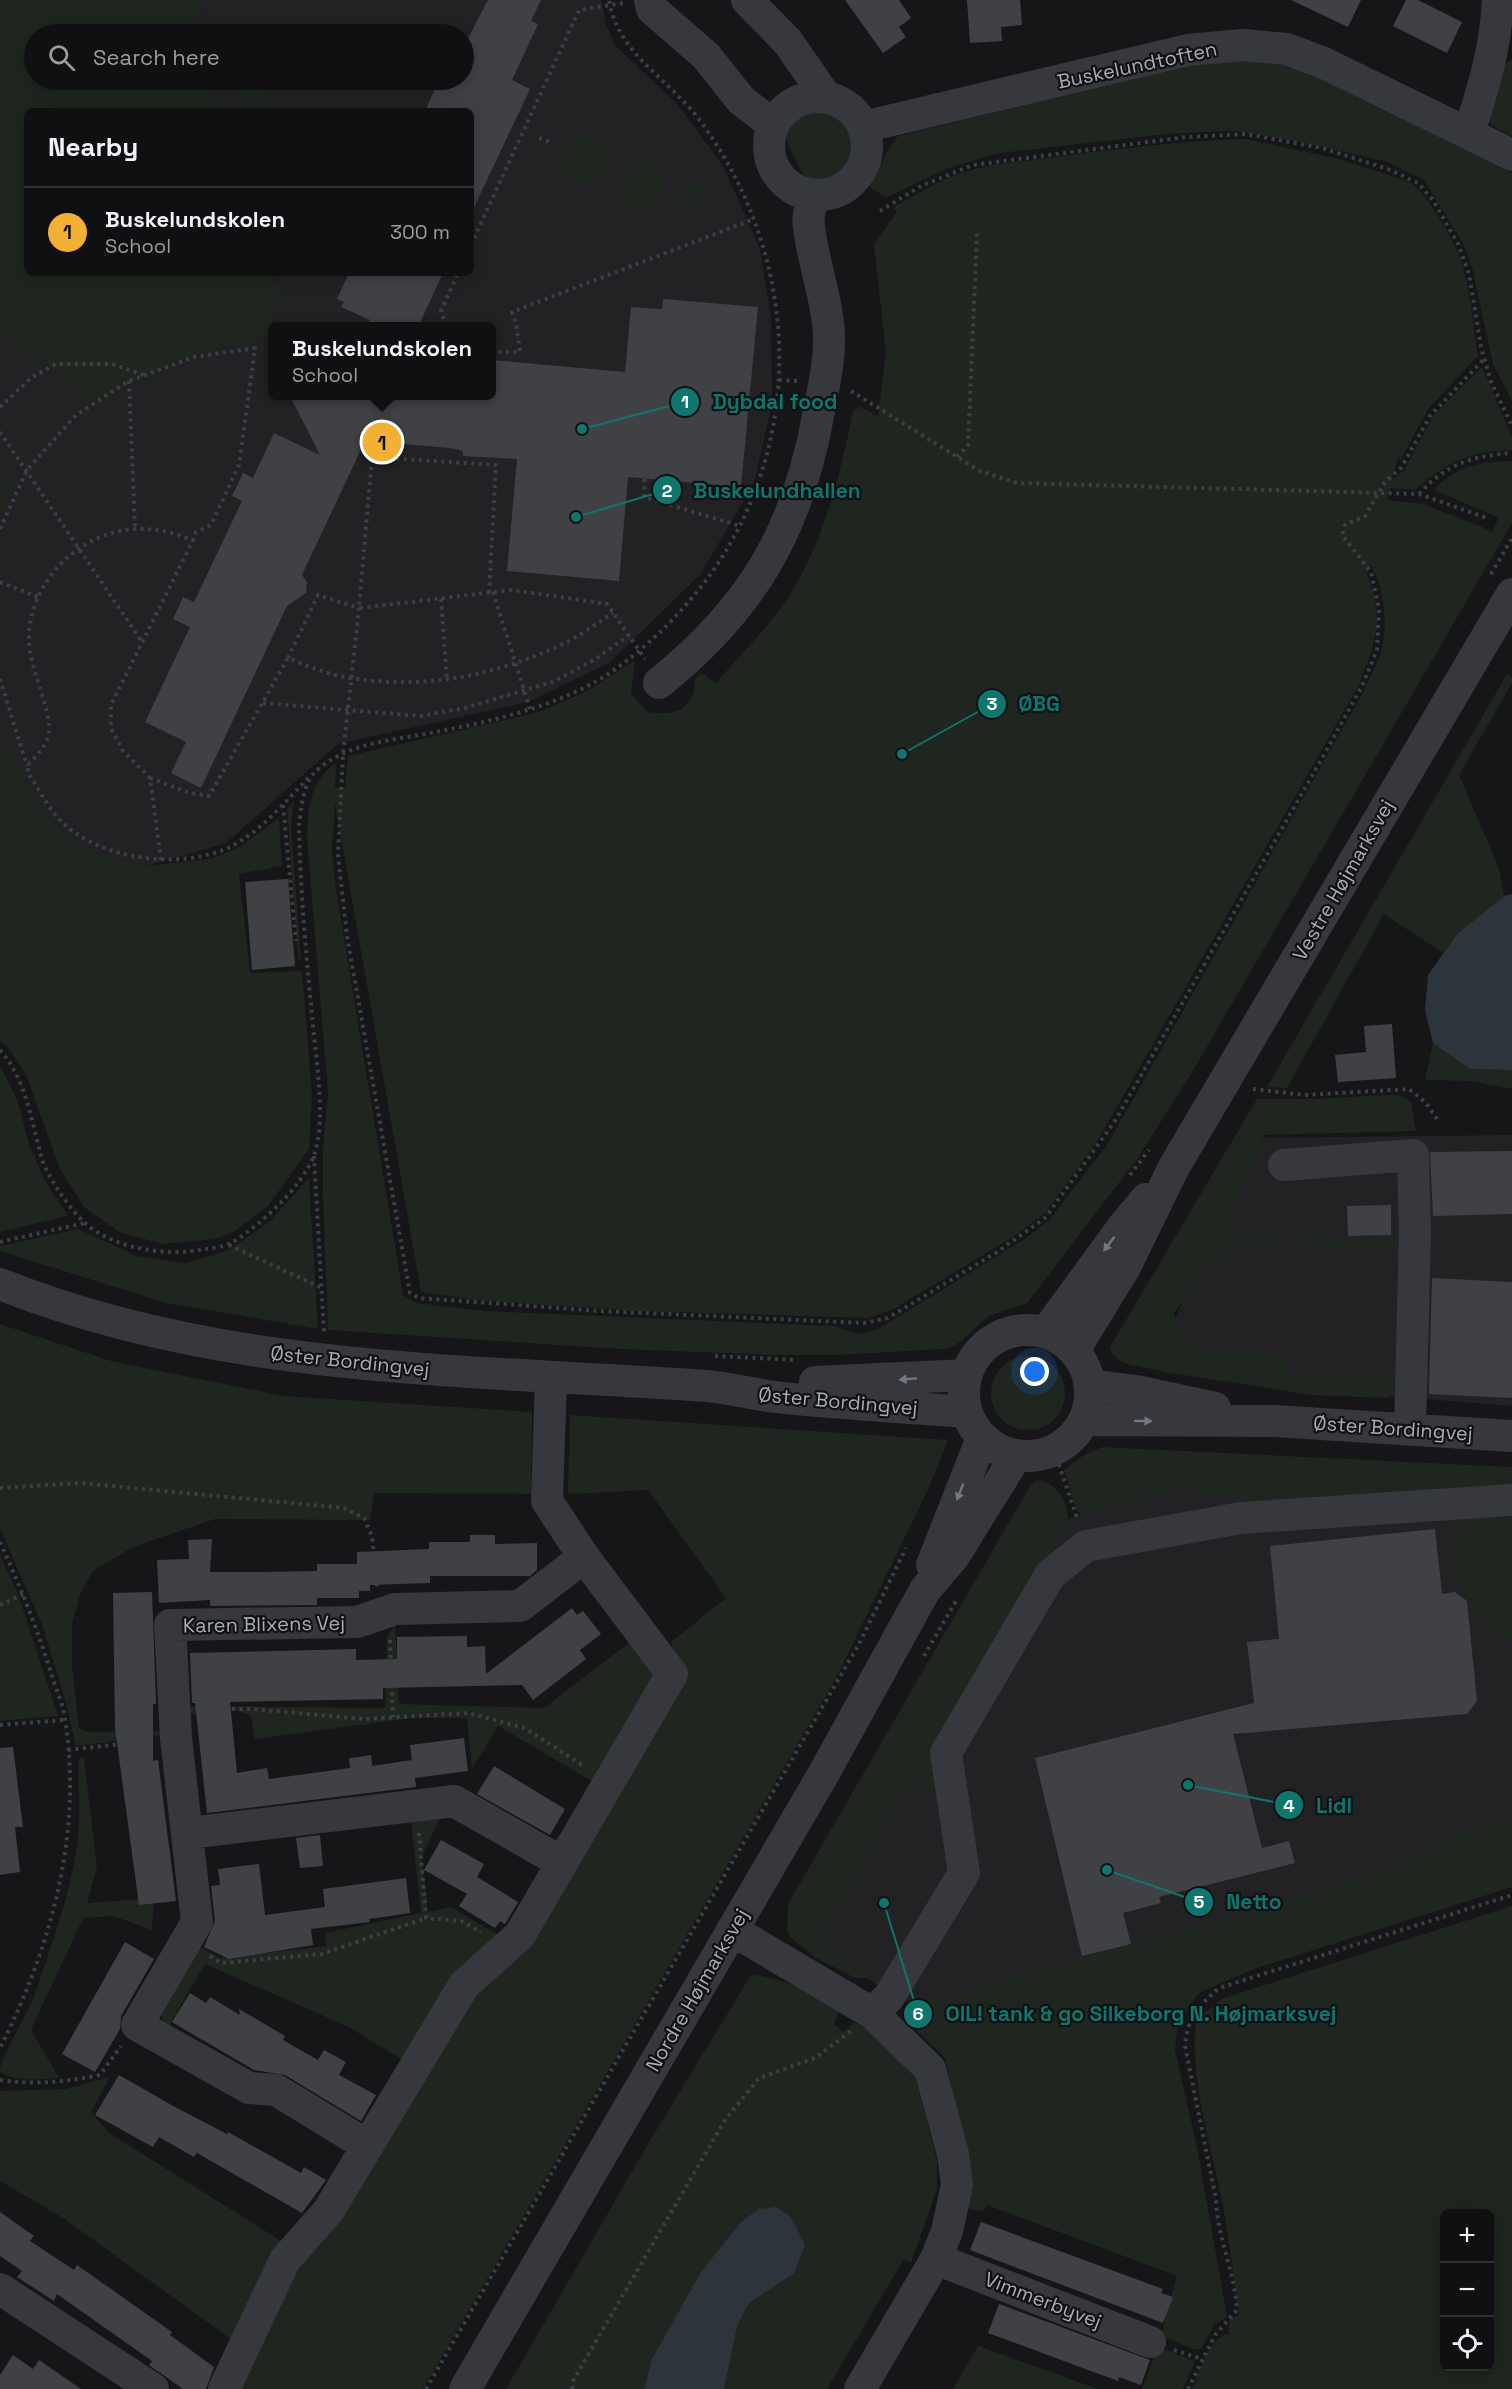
<!DOCTYPE html>
<html lang="en">
<head>
<meta charset="utf-8">
<style>
	:root { --surface:#101012; --page:#19191b; --text:#f1f3f6; --muted:#9c9d9f; --line:#303032; --accent:#f2b134 }
	body { margin:0; font-family:"Space Grotesk",sans-serif; background:var(--page); color:var(--text) }
	.controls { position:absolute; right:18px; bottom:18px; display:grid; overflow:hidden; border-radius:9px; box-shadow:0 3px 15px #0003 }
	.controls button { width:54px; height:54px; display:grid; place-items:center; padding:0; border:0; border-bottom:2px solid var(--line); background:var(--surface); color:var(--text); font:30px sans-serif }
	.you { position:absolute; left:1035px; top:1372px; width:21px; height:21px; margin:-15px; border:4px solid #fff; border-radius:50%; background:#1a73e8; box-shadow:0 0 0 9px #1a73e833 }
	.badge { display:grid; place-items:center; width:39px; height:39px; border-radius:50%; background:var(--accent); color:#111; font-size:20px; font-weight:700 }
	.pin { position:absolute; translate:-50% -50%; border:3px solid #fff; box-shadow:0 2px 6px #0006 }
	.popup { position:absolute; left:268px; top:322px; width:228px; height:78px; box-sizing:border-box; display:grid; place-content:center; border-radius:9px; background:var(--surface); filter:drop-shadow(0 2px 4px #0005); font-size:20px; white-space:nowrap; color:var(--muted) }
	.popup b { font-size:22px; color:var(--text) }
	.popup::after { content:''; position:absolute; left:50%; top:100%; margin-left:-12px; border:12px solid transparent; border-top-color:var(--surface) }
	.list { margin:0; padding:0; list-style:none }
	h2 { display:flex; justify-content:space-between; align-items:center; height:78px; margin:0; padding:0 24px; font-size:26px }
	h2 small { font-size:20px; font-weight:400; color:var(--muted) }
	.list li { display:grid; grid-template-columns:39px 1fr auto; gap:18px; align-items:center; box-sizing:border-box; height:90px; padding:0 24px; border-top:2px solid var(--line) }
	.list b { display:block; font-size:22px; white-space:nowrap }
	.list p { margin:0; font-size:20px; white-space:nowrap; color:var(--muted) }
	.list em { font-size:20px; font-style:normal; color:var(--muted) }
	.icon { flex:none; width:33px; height:33px; fill:none; stroke:currentColor; stroke-width:2; stroke-linecap:round; stroke-linejoin:round }
	.map { position:relative; flex:none; width:1512px; height:2389px; overflow:hidden }
	.search { position:absolute; background:var(--surface); box-shadow:0 3px 15px #0003; left:24px; top:24px; width:450px; height:66px; display:flex; align-items:center; gap:15px; box-sizing:border-box; padding:0 21px; border-radius:33px; color:var(--muted); font-size:22px }
	.panel { position:absolute; background:var(--surface); box-shadow:0 3px 15px #0003; left:24px; top:108px; width:450px; height:168px; border-radius:9px }
	.map>svg:first-child { display:block }
</style>
</head>
<body>
<div class="map">
<svg width="1512" height="2389" viewBox="0 0 1512 2389">
	<rect width="100%" height="100%" fill="#161618"/>
	<path fill="#222225" fill-rule="evenodd" d="M200,0H602L605,22L615,45L678,105L722,164L760,248L771,318L772,404L754,483L700,575L609,663L528,702L338,744L226,843L147,866L89,852L48,817L4,748L0,727V515L8,491L0,480V339L6,336L45,362L86,404L192,356L268,337L285,289L272,273H471V111H217L212,80H464V34H205ZM272,326H491V396H272Z
		M1512,1135V1406L1374,1395L1179,1368L1164,1343L1256,1138Z
		M1168,1467L1512,1475V1845L1345,1910L909,2004L813,1945L1055,1527Z"/>
	<path fill="#1e261f" fill-rule="evenodd" d="M0,0H200L205,34H34V80H212L217,111H27V273H272L285,289L268,337L192,356L86,404L45,362L6,336L0,339Z
		M1228,56L1273,60L1311,73L1512,173V401L1493,364L1473,271L1464,245L1424,180L1385,161L1296,141L1236,131L1166,134L1000,153L945,169L886,198L870,187C880,169 885,150 898,136Z
		M1512,59V136L1492,126L1488,118L1501,67Z
		M237 93a17 17 0 1 1 34 0a17 17 0 1 1-34 0Z
		M812,105L832,111L848,121C856,148 856,159 837,182C830,183 821,185 814,183C805,180 801,170 797,162C782,135 777,116 812,105Z
		M559 161a25 25 0 1 1 50 0a25 25 0 1 1-50 0Z
		M1245,139L1335,158L1408,181C1426,190 1454,241 1461,260C1471,290 1473,325 1478,356L1428,409L1400,461L1399,453L1392,480L1404,470L1434,415L1482,367L1512,437V450C1470,452 1446,462 1415,490L1390,488L1387,500L1423,504L1480,526L1492,533L1498,519L1493,515L1434,490C1452,468 1484,460 1512,461V523L1194,1069L1138,1158L1027,1303L989,1316L955,1346L943,1349L839,1355H774L621,1349L328,1330L323,1198V1147L328,1093L307,837C308,807 310,781 336,763L335,788L345,787L348,756L539,712L587,691L635,660L631,694L648,712C676,716 694,710 695,679L702,673L716,683C743,652 775,621 795,586C826,533 841,471 853,411L860,407L878,416L886,353L874,244L897,212L893,207C913,197 932,184 953,176C983,164 1017,162 1048,158C1114,149 1180,141 1245,139ZM1370,565C1384,584 1389,628 1381,651C1377,666 1368,680 1362,694L1107,1145L1050,1219L1025,1239L878,1329L860,1334L834,1326L485,1311L416,1303L403,1295L336,889L332,850L335,803L421,1292L475,1300L639,1311L868,1318L892,1310L1013,1237L1045,1213L1098,1140L1359,685L1372,650L1377,625L1375,596L1367,575Z
		M618 185a24 24 0 1 1 48 0a24 24 0 1 1-48 0Z
		M703,181L707,186C706,201 693,207 680,203L675,197L676,187Z
		M0,480L9,491L0,515Z
		M1507,674L1512,677V683L1459,775L1499,868L1504,896L1457,934L1443,953L1384,914L1287,1088L1267,1087Z
		M0,727L4,748L48,817L89,852L147,866L214,858L241,846L279,818L282,866L239,874L250,973L302,971L312,1095L309,1149L268,1206L234,1232L213,1239L164,1244L121,1233L85,1208L60,1169L26,1075L8,1047L0,1041Z
		M294,801L291,824L301,962L298,960L287,809Z
		M1433,1043L1470,1069L1512,1070V1089L1471,1081L1425,1080Z
		M0,1066L17,1099L29,1144L44,1179L68,1216L0,1232Z
		M1385,1095H1400L1411,1102L1416,1131L1264,1135L1227,1223L1229,1231L1295,1240L1394,1237L1403,1251L1225,1241L1224,1260L1214,1259L1174,1313C1179,1330 1184,1344 1202,1351L1290,1355L1289,1375L1396,1381L1395,1388L1386,1398L1311,1395L1165,1372L1123,1363L1112,1353L1110,1347L1257,1099H1315Z
		M309,1178L318,1329L166,1303L0,1251V1246L78,1229L137,1256L186,1263L227,1251L269,1222Z
		M0,1324L111,1361L283,1396L532,1412L531,1494L374,1493L370,1520L215,1519L133,1547L93,1571L80,1594L72,1624V1666L79,1727L86,1732L163,1731L164,1735L76,1746L64,1696L43,1627L0,1528Z
		M991 1393a37 37 0 1 1 74 0a37 37 0 1 1-74 0Z
		M570,1415L948,1440L927,1492L836,1678L423,2389H239L293,2274L348,2209L471,2001L681,1687L671,1642L726,1598L648,1490L568,1494Z
		M1102,1447L1512,1467V1487L1269,1503L1178,1489L1083,1515L1077,1511L1064,1470L1084,1455Z
		M1037,1480C1059,1483 1072,1506 1067,1527L938,1740L939,1799L912,1778L818,1943L874,1978H855L816,1958L790,1937L787,1929L788,1904L1030,1486Z
		M1512,1517V1642L1471,1611L1460,1581L1457,1518Z
		M0,1555L18,1594L58,1716L0,1721Z
		M395,1626L399,1704L544,1708L634,1639L653,1663L654,1684L597,1784L498,1726L472,1769L467,1718H411L255,1739L251,1716L236,1710L184,1715L182,1706L385,1708L387,1636Z
		M84,1757L97,1868L87,1903L154,1898L152,1930L113,1916L83,1918L31,2030L59,2078C40,2079 17,2083 0,2072C0,2056 28,2015 35,1994C51,1946 70,1896 77,1845C81,1817 78,1786 79,1758Z
		M441,1816L422,1856L428,1912L451,1907L502,1937L407,2063L349,2027L205,1964L168,2027L163,2023L161,2009L199,1946L220,1958L326,1946L325,1933L421,1913L411,1822Z
		M1512,1821V1887L1251,1970L1199,1993L1178,2022L1175,2050L1198,2152L1227,2317L1214,2325L1201,2349H1193L1161,2336L1177,2276L987,2205L983,2212L967,2208L970,2167L945,2058L911,2025L906,2019L904,2007L1245,1913L1327,1888L1399,1861L1465,1830Z
		M1512,1906V2389H1192C1199,2372 1209,2336 1229,2334V2320L1239,2315C1234,2277 1229,2239 1222,2201C1210,2142 1190,2081 1196,2020L1221,1999ZM1444,2214H1490V2366H1444Z
		M751,1975C782,1977 815,1993 839,2011L834,2024L844,2032L854,2022L869,2031L915,2076L925,2113L937,2161V2189L911,2263L904,2259L827,2389H506L648,2144Z
		M110,2077L91,2112L109,2133L283,2242L235,2342L63,2218L0,2181V2091L66,2089Z
		M978,2346L1098,2389H953Z
		M1158,2347L1195,2361L1183,2389H1142Z"/>
	<path fill="#2c353c" d="M1512,894V1070L1470,1069L1433,1043L1425,1010L1428,975L1457,934L1504,896Z
		M776,2207L791,2217L805,2245L794,2273L749,2303L737,2326L724,2389H645L651,2361L701,2272L741,2222L759,2209Z"/>
	<path fill="#404145" d="M488,0H541L531,21L538,24L512,80L530,89L471,214V111H425L439,80H464V46Z
		M845,0H899L911,18L899,27L906,37L883,53Z
		M967,0H1020L1022,25L1001,27L1002,41L970,43Z
		M1291,0H1361L1348,27Z
		M1406,0H1418L1462,22L1447,53L1393,26Z
		M349,273H443L418,327H366L370,320L341,307L344,302L337,299Z
		M663,299L758,307L741,487L628,477L619,581L507,571L517,459L463,456V451L450,448L365,441L302,575L307,582L306,593L287,606L201,788L171,773L186,742L145,722L190,627L173,619L183,597L194,602L242,501L232,496L243,473L253,478L274,433L320,455L290,396H492V360L625,372L631,307L662,309Z
		M288,879L295,966L252,970L245,882Z
		M1392,1024L1396,1078L1338,1082L1335,1055L1366,1052L1364,1026Z
		M1512,1151V1214L1433,1216L1430,1152Z
		M1391,1205V1235L1348,1236L1347,1206Z
		M1432,1278L1512,1282V1398L1429,1394Z
		M1435,1529L1442,1594L1455,1592L1467,1601L1477,1701L1467,1714L1233,1734L1262,1848L1289,1841L1295,1863L1159,1897L1161,1903L1123,1913L1131,1944L1082,1956L1035,1758L1254,1703L1247,1642L1279,1639L1270,1546Z
		M470,1535H495V1544L537,1543V1570L530,1576H430V1583L370,1585V1591H359V1598H317V1605L210,1606V1600L159,1603L157,1560L189,1559L188,1540L212,1539L210,1572H263L317,1571V1564H357V1552L429,1549V1542H470Z
		M152,1592L156,1704H153V1761L158,1760L176,1901L139,1905L115,1728L113,1593Z
		M572,1608L577,1615L583,1611L601,1634L580,1650L586,1659L533,1700L522,1685L383,1688V1699L230,1702L237,1773L267,1768L269,1779L350,1768L349,1758L359,1757L371,1755L372,1766L412,1760L410,1745L464,1738L468,1771L415,1778L416,1787L207,1813L195,1703H192L190,1653L356,1649V1660L397,1659V1637L467,1636V1647L485,1646L486,1674Z
		M13,1747L23,1827H15L20,1872L0,1875V1748Z
		M494,1766L565,1809L550,1835L477,1794Z
		M320,1835L323,1866L300,1868L296,1838Z
		M441,1840L484,1864L477,1877L518,1902L505,1924L500,1921L495,1928L459,1906L467,1894L424,1870Z
		M259,1864L265,1915L325,1907L323,1889L406,1878L410,1913L369,1919L370,1922L311,1929L313,1945L229,1959L204,1947L215,1921L211,1886L220,1885L218,1869Z
		M125,1942L154,1959L121,2016L120,2029L95,2072L62,2054Z
		M190,1993L206,2003L210,1997L240,2015L239,2009L285,2036L283,2040L318,2060L324,2050L346,2062L339,2075L376,2095L361,2121L285,2075L254,2070L172,2022Z
		M119,2075L175,2107L227,2134L228,2132L301,2173L304,2167L326,2180L302,2213L197,2153L194,2157L159,2137L153,2147L95,2115Z
		M0,2212L34,2236L30,2241L74,2270L77,2265L172,2332L170,2335L214,2367L206,2389H183L149,2365L152,2361L57,2294L54,2301L17,2277L22,2271L0,2256Z
		M981,2222L1163,2289L1161,2293L1173,2297L1163,2323L970,2250Z
		M999,2304L1150,2360L1141,2385L1119,2377L1118,2381L988,2333Z
		M13,2355L33,2369L39,2360L81,2389H0V2375Z"/>
	<g fill="none" stroke-linecap="round" stroke-linejoin="round">
		<path stroke="#3d3f44" stroke-width="4" stroke-dasharray="3 4.5" stroke-linecap="butt" d="M539,138L550,142
			M880,211L921,186L973,165L1186,137L1246,134L1322,148L1388,169L1418,183L1433,200L1458,244L1469,274L1481,347L1491,382L1512,426
			M471,245L579,10L624,3
			M446,326L441,311L458,273
			M491,352H520L516,323L512,312L754,219
			M779,380L797,381
			M129,381L135,529
			M851,391L980,471L1017,483L1419,494L1487,518
			M0,407L32,377L56,364H112L144,375
			M646,419L644,497L740,526
			M0,432L142,642
			M957,457L968,445L977,233
			M1419,494C1446,464 1472,456 1512,453
			M0,529L27,470L76,415L129,381L194,357L255,348L239,465L211,525L196,532L193,540
			M1491,574L1512,538
			M0,582L38,597
			M493,592L530,709
			M489,593L496,465L372,457L359,608L512,590L607,604L645,659
			M441,599L447,680
			M288,658L318,595L359,608L343,754L338,855L347,936L410,1293L419,1298L600,1311L864,1323L888,1318L997,1252L1045,1218L1115,1121L1325,753L1362,686L1377,650L1379,609L1371,572L1342,535L1345,525L1365,516L1385,482L1401,468L1430,416L1485,358
			M0,679L27,766
			M263,703L420,716L465,708L555,681L597,658L629,635
			M150,778L190,793L209,796L288,658C303,664 319,671 335,675C413,692 491,678 563,644C580,636 597,623 613,613
			M283,805L296,941
			M161,860L150,778L123,751L111,728V705L193,540C174,533 156,528 135,529C81,532 31,579 29,635C27,668 54,709 48,737C45,748 34,758 27,766L29,775C39,789 48,808 60,820C99,860 178,870 228,848C261,832 285,802 310,776
			M0,1050C27,1081 31,1121 42,1159C47,1176 71,1211 85,1223C114,1249 167,1257 205,1249C213,1248 224,1247 231,1243C259,1227 303,1186 314,1155C327,1120 315,1053 312,1015C306,953 300,888 299,825C301,809 303,783 316,771C349,741 398,740 441,731C492,721 548,708 595,682C630,662 665,630 691,599C808,462 806,265 701,122C671,80 617,54 609,0
			M1253,1089L1305,1095L1409,1089L1426,1103L1437,1119
			M314,1156L324,1332
			M1130,1175L1149,1150
			M0,1242L85,1223
			M229,1245L322,1288
			M715,1356L797,1360
			M1054,1450L1078,1521
			M0,1488L80,1483L344,1508L364,1518L372,1536L377,1587
			M0,1542C19,1584 36,1625 50,1670C54,1684 61,1699 64,1713C84,1830 52,1945 0,2048
			M0,1605L24,1594
			M390,1640L393,1717
			M924,1656L956,1601
			M202,1709H251L364,1719L468,1713L525,1728L585,1767
			M0,1725L64,1720
			M68,1750L148,1741
			M419,1833L426,1918L461,1921L481,1932
			M210,1956L221,1963L322,1954L426,1918
			M0,2080C35,2085 65,2082 100,2075L121,2046
			M1174,2350L1202,2359
			M426,2389L859,1644L906,1548
			M572,2389L574,2379L725,2120L759,2078L815,2058L851,2031
			M1188,2389L1215,2335L1237,2310C1235,2272 1217,2238 1216,2199L1185,2046C1188,2016 1197,2008 1219,1988L1512,1895"/>
		<path stroke="#37383d" stroke-width="32" d="M650,0L652,9L706,56L741,100L773,125
			M747,0L788,42L826,97
			M769 146a49 49 0 1 1 98 0a49 49 0 1 1-98 0Z
			M863,127L1188,50L1243,45L1287,49L1324,63L1512,155
			M1469,133C1483,89 1496,47 1498,0
			M659,683C751,609 797,532 818,416C823,390 830,361 829,334C827,297 813,263 809,227C807,217 811,205 813,195
			M1284,1165L1413,1155L1415,1233L1410,1429
			M0,1284C225,1374 469,1369 707,1386C730,1388 752,1394 775,1397C838,1404 902,1407 966,1412
			M964 1393a63 63 0 1 1 126 0a63 63 0 1 1-126 0Z
			M1046,1332L1125,1224L1146,1199
			M1074,1350L1125,1267L1174,1167L1512,594
			M815,1382L966,1375
			M1090,1385L1136,1391L1215,1408
			M1084,1420L1274,1421L1512,1436
			M932,1565L982,1438
			M189,1833L454,1801L561,1862
			M732,1930L872,2013L889,1997L964,1873L946,1753L1050,1575L1086,1546L1241,1518L1512,1500
			M368,2146L276,2090L249,2088L137,2025L197,1922L176,1738L170,1625L357,1622L395,1609L520,1606L584,1557
			M936,2259L1150,2342
			M0,2289L153,2389
			M224,2389L285,2260L329,2210L464,1985L520,1935L672,1674L584,1557L547,1501L551,1379
			M465,2389L824,1773L925,1590L954,1556L1016,1456
			M860,2389L936,2259L947,2231L957,2185L953,2154L930,2069L872,2013"/>
	</g>
	<defs><path id="oneway-solid" d="M-6-.8H1V-3.2L6.5 0L1 3.2V.8H-6Z" transform="scale(1.5)"/></defs>
	<g fill="#757881">
		<use href="#oneway-solid" transform="translate(1109 1244) rotate(127)"/>
		<use href="#oneway-solid" transform="translate(908 1379) rotate(176)"/>
		<use href="#oneway-solid" transform="translate(1143 1421) rotate(1)"/>
		<use href="#oneway-solid" transform="translate(960 1492) rotate(112)"/>
	</g>
	<g text-anchor="middle" dominant-baseline="central" stroke-width="4.5" stroke-linejoin="round" paint-order="stroke">
		<g font-size="20" fill="#a8adb8" stroke="#111113">
			<text transform="translate(1137 65) rotate(-12)">Buskelundtoften</text>
			<text transform="translate(1343 880) rotate(-60)">Vestre Højmarksvej</text>
			<text transform="translate(350 1361) rotate(6)">Øster Bordingvej</text>
			<text transform="translate(838 1401) rotate(5)">Øster Bordingvej</text>
			<text transform="translate(1393 1428) rotate(4)">Øster Bordingvej</text>
			<text transform="translate(264 1624) rotate(-1)">Karen Blixens Vej</text>
			<text transform="translate(697 1990) rotate(-60)">Nordre Højmarksvej</text>
			<text transform="translate(1043 2300) rotate(21)">Vimmerbyvej</text>
		</g>
	</g>
	<path fill="none" stroke="#0f766e" stroke-width="2" d="M582 429L685 402M576 517L667 490M902 754L992 704M1188 1785L1289 1805M1107 1870L1199 1902M884 1903L918 2014"/>
	<g fill="#0f766e" stroke="#111113" stroke-width="2">
		<circle cx="582" cy="429" r="6"/>
		<circle cx="576" cy="517" r="6"/>
		<circle cx="902" cy="754" r="6"/>
		<circle cx="1188" cy="1785" r="6"/>
		<circle cx="1107" cy="1870" r="6"/>
		<circle cx="884" cy="1903" r="6"/>
		<circle cx="685" cy="402" r="15"/>
		<circle cx="667" cy="490" r="15"/>
		<circle cx="992" cy="704" r="15"/>
		<circle cx="1289" cy="1805" r="15"/>
		<circle cx="1199" cy="1902" r="15"/>
		<circle cx="918" cy="2014" r="15"/>
	</g>
	<g font-size="18" text-anchor="middle" font-weight="bold" fill="#fff">
		<text x="685" y="408">1</text>
		<text x="667" y="497">2</text>
		<text x="992" y="710">3</text>
		<text x="1289" y="1812">4</text>
		<text x="1199" y="1908">5</text>
		<text x="918" y="2020">6</text>
	</g>
	<g font-size="21" text-anchor="middle" font-weight="bold" fill="#0f766e" stroke="#111113" stroke-width="4.5" stroke-linejoin="round" paint-order="stroke">
		<text x="775" y="409">Dybdal food</text>
		<text x="777" y="498">Buskelundhallen</text>
		<text x="1039" y="711">ØBG</text>
		<text x="1334" y="1813">Lidl</text>
		<text x="1254" y="1909">Netto</text>
		<text x="1141" y="2021">OIL! tank &amp; go Silkeborg N. Højmarksvej</text>
	</g>
</svg>
<div class="controls">
<button>+</button>
<button>−</button>
<button><svg class="icon" aria-label="locate" viewBox="0 0 24 24"><circle cx="12" cy="12" r="6"/><path d="M12 2v4M12 18v4M2 12h4M18 12h4"/></svg></button>
</div>
<div class="you"></div>
<div class="pin badge" style="left:382px;top:442px">1</div>
<div class="popup"><b>Buskelundskolen</b>School</div>
<div class="search"><svg class="icon" aria-label="search" viewBox="0 0 24 24"><circle cx="10" cy="10" r="6"/><path d="M15 15l6 6"/></svg>Search here</div>
<section class="panel">
<h2>Nearby<small></small></h2>
<ul class="list">
<li><span class="badge">1</span><div><b>Buskelundskolen</b><p>School</p></div><em>300 m</em></li>
</ul>
</section>
</div>
</body>
</html>
